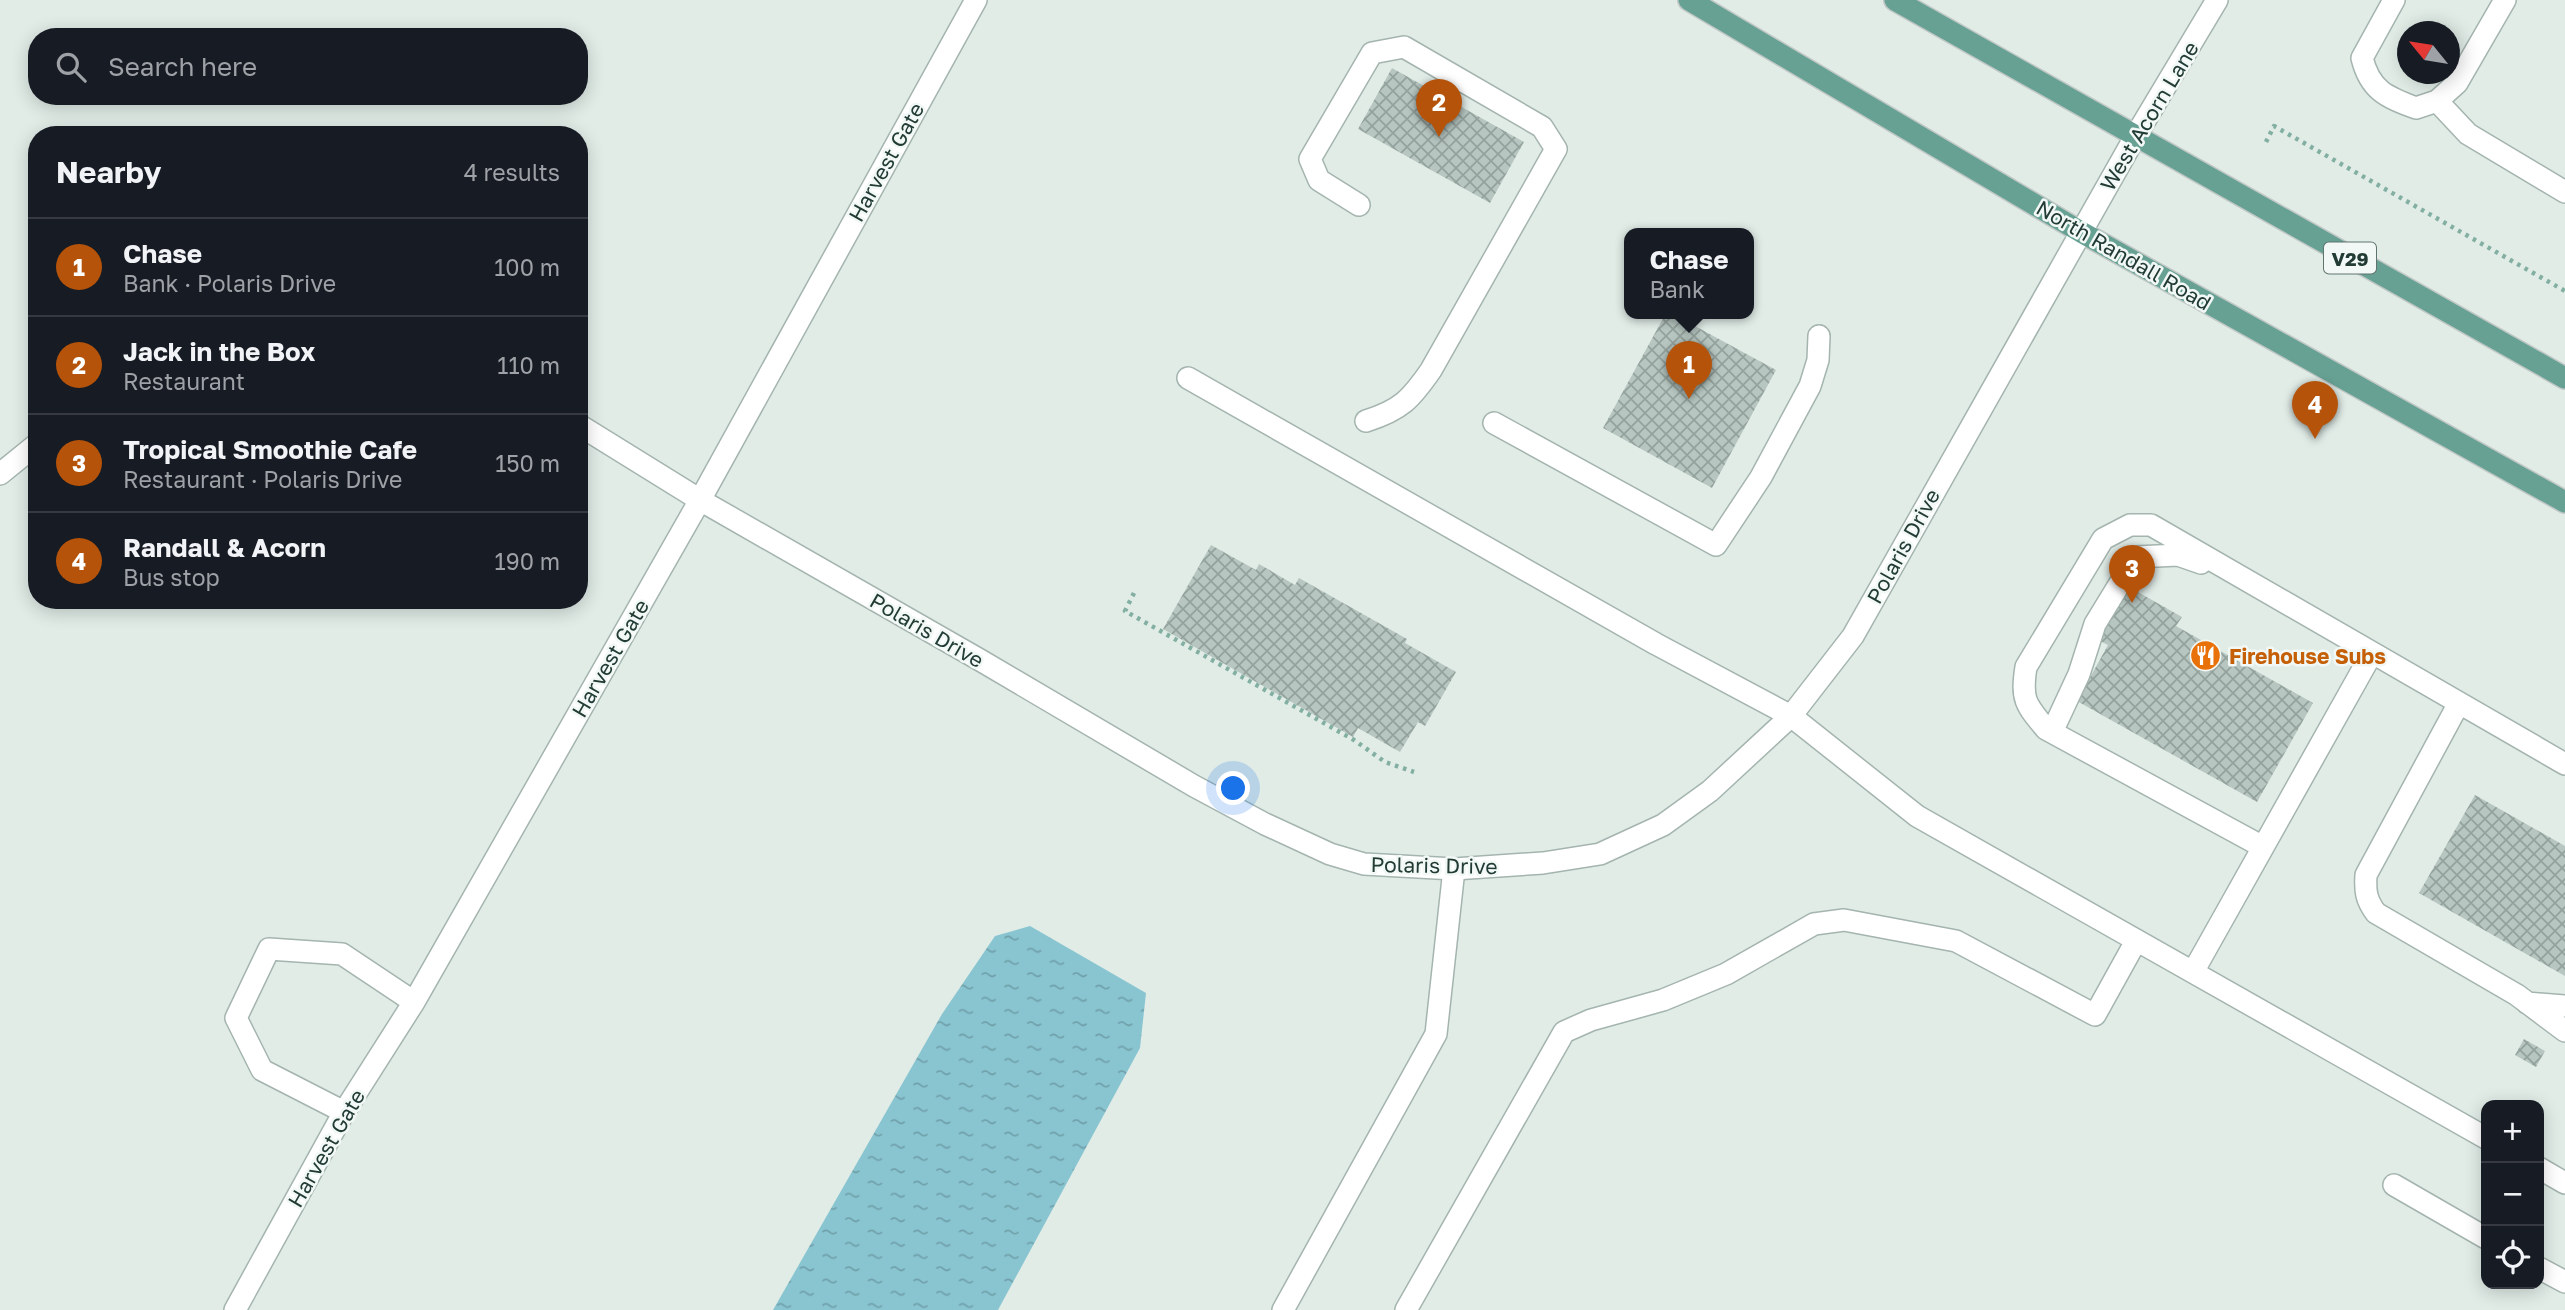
<!DOCTYPE html>
<html lang="en">
<head>
<meta charset="utf-8">
<style>
	:root { --surface:#171b24; --page:#242831; --text:#f1f3f6; --muted:#9ea1a6; --line:#363941; --accent:#b45309 }
	body { margin:0; font-family:"Golos Text",sans-serif; background:var(--page); color:var(--text) }
	.controls { position:absolute; right:21px; bottom:21px; display:grid; overflow:hidden; border-radius:14px; box-shadow:0 4px 18px #0003 }
	.controls button { width:63px; height:63px; display:grid; place-items:center; padding:0; border:0; border-bottom:2px solid var(--line); background:var(--surface); color:var(--text); font:35px sans-serif }
	.compass { position:absolute; left:2397px; top:21px; width:63px; height:63px; border-radius:50%; background:var(--surface); box-shadow:0 4px 18px #0003; rotate:300deg }
	.you { position:absolute; left:1234px; top:789px; width:24px; height:24px; margin:-18px; border:5px solid #fff; border-radius:50%; background:#1a73e8; box-shadow:0 0 0 10px #1a73e833 }
	.badge { display:grid; place-items:center; width:46px; height:46px; border-radius:50%; background:var(--accent); color:#fff; font-size:23px; font-weight:700 }
	.pin { position:absolute; translate:-50% -58px; filter:drop-shadow(0 2px 4px #0008) }
	.pin::after { content:''; position:absolute; top:37px; width:24px; height:21px; background:inherit; clip-path:polygon(0 0,100% 0,50% 100%) }
	.popup { position:absolute; left:1624px; top:228px; width:130px; height:91px; box-sizing:border-box; display:grid; place-content:center; border-radius:14px; background:var(--surface); filter:drop-shadow(0 2px 5px #0005); font-size:23px; white-space:nowrap; color:var(--muted) }
	.popup b { font-size:26px; color:var(--text) }
	.popup::after { content:''; position:absolute; left:50%; top:100%; margin-left:-14px; border:14px solid transparent; border-top-color:var(--surface) }
	.list { margin:0; padding:0; list-style:none }
	h2 { display:flex; justify-content:space-between; align-items:center; height:91px; margin:0; padding:0 28px; font-size:30px }
	h2 small { font-size:23px; font-weight:400; color:var(--muted) }
	.list li { display:grid; grid-template-columns:46px 1fr auto; gap:21px; align-items:center; box-sizing:border-box; height:98px; padding:0 28px; border-top:2px solid var(--line) }
	.list b { display:block; font-size:26px; white-space:nowrap }
	.list p { margin:0; font-size:23px; white-space:nowrap; color:var(--muted) }
	.list em { font-size:23px; font-style:normal; color:var(--muted) }
	.icon { flex:none; width:38px; height:38px; fill:none; stroke:currentColor; stroke-width:2; stroke-linecap:round; stroke-linejoin:round }
	.map { position:relative; flex:none; width:2565px; height:1310px; overflow:hidden }
	.search { position:absolute; background:var(--surface); box-shadow:0 4px 18px #0003; left:28px; top:28px; width:560px; height:77px; display:flex; align-items:center; gap:18px; box-sizing:border-box; padding:0 24px; border-radius:28px; color:var(--muted); font-size:26px }
	.panel { position:absolute; background:var(--surface); box-shadow:0 4px 18px #0003; left:28px; top:126px; width:560px; height:483px; border-radius:28px }
	.map>svg:first-child { display:block }
</style>
</head>
<body>
<div class="map">
<svg width="2565" height="1310" viewBox="0 0 2565 1310">
	<defs>
		<pattern id="water-ripples" width="26" height="14" patternUnits="userSpaceOnUse" patternTransform="scale(1.75)"><rect width="26" height="14" fill="#89c5d1"/><path d="M2 4q2-2 4 0t4 0M15 11q2-2 4 0t4 0" fill="none" stroke="#70a1aa"/></pattern>
		<pattern id="building-cross-hatch" width="8" height="8" patternUnits="userSpaceOnUse" patternTransform="scale(1.75)"><rect width="8" height="8" fill="#b7c6c0"/><path d="M0 0l8 8M0 8l8-8" fill="none" stroke="#94a29d"/></pattern>
	</defs>
	<rect width="100%" height="100%" fill="#e1ece7"/>
	<path fill="url(#water-ripples)" d="M1030,926L1146,993L1140,1048L998,1310H773L942,1014L995,936Z"/>
	<path fill="url(#building-cross-hatch)" d="M1392,68L1524,142L1490,203L1358,129Z
		M1666,313H1671L1776,370L1712,488L1603,428Z
		M1211,545L1256,570L1259,564L1295,585L1299,578L1407,639L1405,643L1456,672L1425,726L1418,722L1400,752L1358,728L1353,737L1163,629Z
		M2129,587L2182,617L2176,626L2313,703L2257,802L2077,701L2108,645L2098,640Z
		M2475,795L2565,846V976L2419,893Z
		M2524,1039L2545,1051L2536,1067L2515,1055Z"/>
	<g fill="none" stroke-linecap="round" stroke-linejoin="round">
		<defs>
			<path id="service" d="M2394,0L2362,58C2370,90 2386,97 2416,108L2437,101L2457,83L2505,0
				M2437,101L2468,134L2565,192
				M1359,205L1319,180L1310,159L1372,53L1404,47L1542,127L1556,149L1431,370C1411,399 1401,410 1366,421
				M1188,378L1656,644L1791,716L1917,816L2486,1138
				M1494,423L1716,545L1761,477L1810,386L1818,360L1819,336
				M2459,703L2366,875C2365,891 2366,900 2376,913L2517,995L2565,1031
				M2052,732L2079,674L2095,624L2136,557L2178,555L2201,563
				M2263,847L2046,729C2025,704 2021,699 2026,667L2103,539L2130,525H2151L2565,764
				M2193,972L2372,653
				M2527,1003L2565,1006
				M2539,1168L2565,1183
				M2394,1185L2486,1238
				M2539,1268L2565,1282
				M1283,1310L1436,1034L1454,869
				M1406,1310L1564,1032L1591,1020L1663,1000L1726,974L1814,924L1844,920L1956,941L2095,1015L2136,941"/>
			<path id="minor" d="M579,425L700,500L980,660L1194,786L1265,824L1330,854L1364,864L1454,869L1543,863L1600,854L1663,825L1710,791L1791,716L1853,636L2135,137L2217,0
				M0,474L37,444
				M344,1112L262,1070L236,1018L269,949L342,954L414,1002
				M235,1310L344,1112L414,1002L700,500L976,0"/>
			<path id="primary" d="M1689,0L2081,232L2565,502
				M1895,0L2565,378"/>
		</defs>
		<use href="#service" stroke="#a4b4ae" stroke-width="24"/>
		<use href="#minor" stroke="#a4b4ae" stroke-width="24"/>
		<use href="#primary" stroke="#c1c8c6" stroke-width="24"/>
		<path stroke="#82afa1" stroke-width="4.5" stroke-dasharray="3.5 5" stroke-linecap="butt" d="M2266,142L2274,126L2565,291
			M1134,593L1125,611L1354,740L1385,762L1414,772"/>
		<use href="#service" stroke="#fff" stroke-width="21"/>
		<use href="#minor" stroke="#fff" stroke-width="21"/>
		<use href="#primary" stroke="#66a193" stroke-width="21"/>
	</g>
	<defs>
		<symbol id="restaurant-disc" viewBox="-11 -11 22 22"><circle r="9.5" fill="#e8710a" stroke="#f2f8f5"/><path d="M-5-6h1v4h1v-4h1v4h1v-4h1v5L-1.5 .5V6h-2V.5L-5-1ZM5-6V6H3V1.5H1.5Q1.5-4 5-6Z" fill="#fff"/></symbol>
	</defs>
	<g fill-rule="evenodd">
		<use href="#restaurant-disc" x="2188" y="638" width="35" height="35"/>
	</g>
	<g text-anchor="middle" dominant-baseline="central" stroke-width="5" stroke-linejoin="round" paint-order="stroke">
		<rect fill="#f2f8f5" stroke="#60746f" stroke-width="2" x="2324" y="242.5" width="52" height="31" rx="5"/>
		<g font-size="19" font-weight="bold" fill="#223c35">
			<text x="2350" y="258">V29</text>
		</g>
		<g font-size="21" fill="#223c35" stroke="#f2f8f5">
			<text transform="translate(2149 116) rotate(-59)">West Acorn Lane</text>
			<text transform="translate(886 162) rotate(-61)">Harvest Gate</text>
			<text transform="translate(2124 255) rotate(30)">North Randall Road</text>
			<text transform="translate(1903 546) rotate(-61)">Polaris Drive</text>
			<text transform="translate(927 630) rotate(30)">Polaris Drive</text>
			<text transform="translate(610 658) rotate(-60)">Harvest Gate</text>
			<text transform="translate(1434 865) rotate(1)">Polaris Drive</text>
			<text transform="translate(326 1148) rotate(-60)">Harvest Gate</text>
		</g>
		<g font-size="21" font-weight="bold" fill="#c56008" stroke="#f2f8f5" text-anchor="start">
			<text x="2229" y="656">Firehouse Subs</text>
		</g>
	</g>
</svg>
<div class="controls">
<button>+</button>
<button>−</button>
<button><svg class="icon" aria-label="locate" viewBox="0 0 24 24"><circle cx="12" cy="12" r="6"/><path d="M12 2v4M12 18v4M2 12h4M18 12h4"/></svg></button>
</div>
<svg class="compass" viewBox="-18 -18 36 36"><path d="M0-13l5 13h-10z" fill="#e53935"/><path d="M0 13l5-13h-10z" fill="#9ea1a6"/></svg>
<div class="you"></div>
<div class="pin badge" style="left:1689px;top:399px">1</div>
<div class="popup"><b>Chase</b>Bank</div>
<div class="pin badge" style="left:1439px;top:137px">2</div>
<div class="pin badge" style="left:2132px;top:603px">3</div>
<div class="pin badge" style="left:2315px;top:439px">4</div>
<div class="search"><svg class="icon" aria-label="search" viewBox="0 0 24 24"><circle cx="10" cy="10" r="6"/><path d="M15 15l6 6"/></svg>Search here</div>
<section class="panel">
<h2>Nearby<small>4 results</small></h2>
<ul class="list">
<li><span class="badge">1</span><div><b>Chase</b><p>Bank · Polaris Drive</p></div><em>100 m</em></li>
<li><span class="badge">2</span><div><b>Jack in the Box</b><p>Restaurant</p></div><em>110 m</em></li>
<li><span class="badge">3</span><div><b>Tropical Smoothie Cafe</b><p>Restaurant · Polaris Drive</p></div><em>150 m</em></li>
<li><span class="badge">4</span><div><b>Randall &amp; Acorn</b><p>Bus stop</p></div><em>190 m</em></li>
</ul>
</section>
</div>
</body>
</html>
